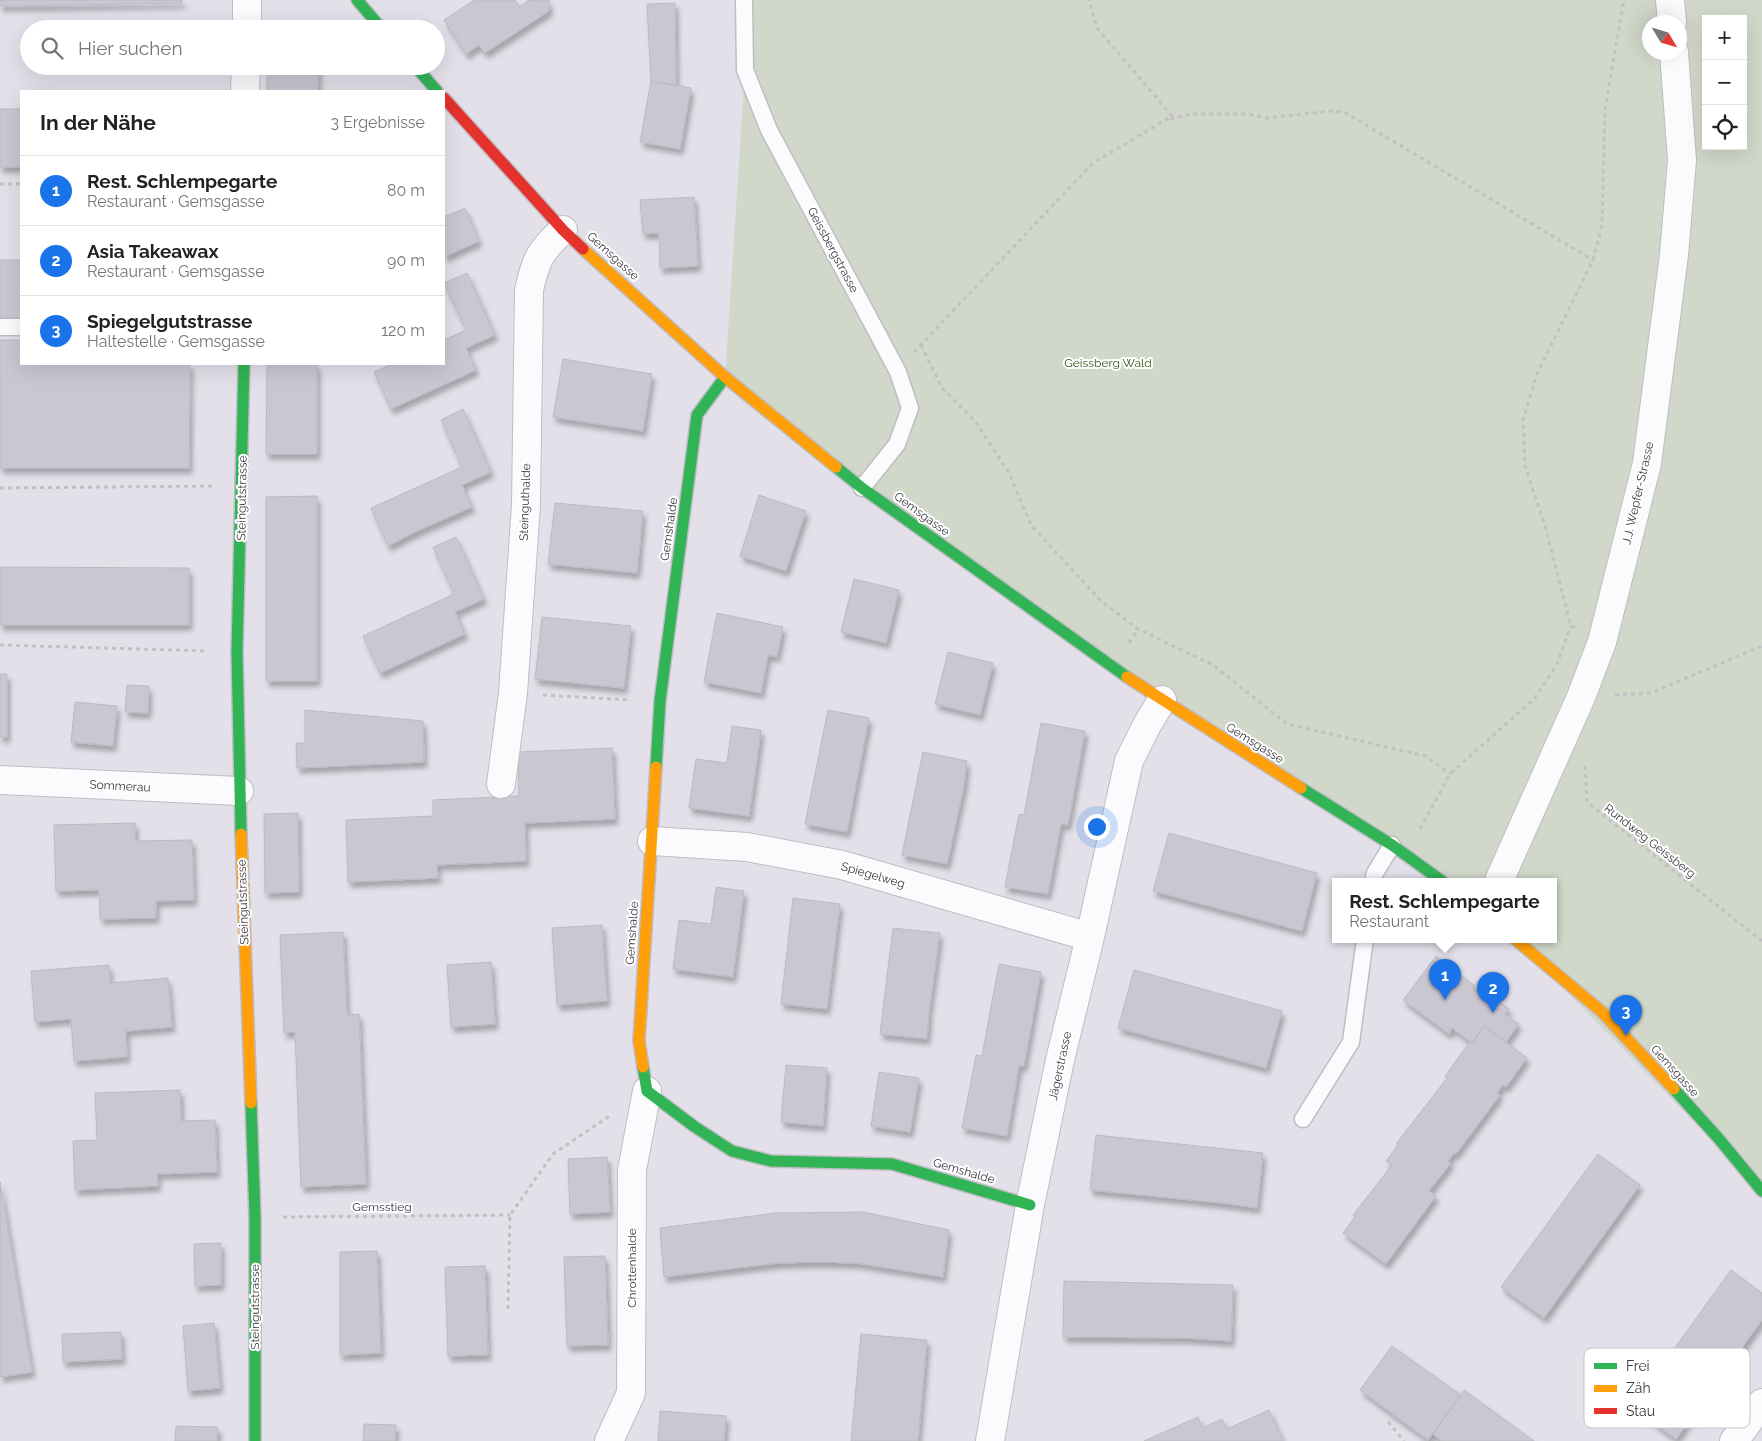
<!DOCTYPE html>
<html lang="de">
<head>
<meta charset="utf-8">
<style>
	:root { --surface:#fff; --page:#f6f6f6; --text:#222; --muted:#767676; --line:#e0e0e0; --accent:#1a73e8 }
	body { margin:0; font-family:Raleway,sans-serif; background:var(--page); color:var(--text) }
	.controls { position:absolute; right:15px; top:15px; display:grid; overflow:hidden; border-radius:0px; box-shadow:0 5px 20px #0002 }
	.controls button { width:45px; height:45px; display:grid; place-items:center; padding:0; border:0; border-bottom:1px solid var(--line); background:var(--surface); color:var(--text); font:25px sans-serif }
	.compass { position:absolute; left:1642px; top:15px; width:45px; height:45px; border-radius:50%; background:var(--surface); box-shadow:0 5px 20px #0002; rotate:128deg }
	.you { position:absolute; left:1096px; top:826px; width:18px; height:18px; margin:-12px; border:4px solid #fff; border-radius:50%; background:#1a73e8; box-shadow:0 0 0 8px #1a73e833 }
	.badge { display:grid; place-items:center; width:32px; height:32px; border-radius:50%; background:var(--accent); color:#fff; font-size:16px; font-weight:700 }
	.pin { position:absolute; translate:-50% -41px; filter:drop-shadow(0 1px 2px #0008) }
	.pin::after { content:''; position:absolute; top:26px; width:18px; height:15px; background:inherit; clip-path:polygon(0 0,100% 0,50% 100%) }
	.popup { position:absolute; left:1332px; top:878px; width:225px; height:65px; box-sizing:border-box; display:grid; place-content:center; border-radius:0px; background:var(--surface); filter:drop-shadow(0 1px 4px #0005); font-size:16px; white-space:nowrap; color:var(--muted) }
	.popup b { font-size:19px; color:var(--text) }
	.popup::after { content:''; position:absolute; left:50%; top:100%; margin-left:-10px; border:10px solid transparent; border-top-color:var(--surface) }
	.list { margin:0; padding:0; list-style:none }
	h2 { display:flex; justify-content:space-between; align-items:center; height:65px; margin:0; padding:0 20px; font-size:21px }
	h2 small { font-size:16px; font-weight:400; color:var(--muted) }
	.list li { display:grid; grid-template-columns:32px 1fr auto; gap:15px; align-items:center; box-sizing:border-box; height:70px; padding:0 20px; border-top:1px solid var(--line) }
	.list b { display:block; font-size:19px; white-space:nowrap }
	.list p { margin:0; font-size:16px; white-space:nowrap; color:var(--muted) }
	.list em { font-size:16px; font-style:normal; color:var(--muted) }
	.icon { flex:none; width:28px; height:28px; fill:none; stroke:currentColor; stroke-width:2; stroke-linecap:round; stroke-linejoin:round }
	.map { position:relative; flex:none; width:1762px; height:1441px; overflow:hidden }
	.search { position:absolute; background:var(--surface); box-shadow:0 5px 20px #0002; left:20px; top:20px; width:425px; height:55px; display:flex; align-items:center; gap:12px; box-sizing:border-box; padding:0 18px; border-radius:28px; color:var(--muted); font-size:19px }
	.panel { position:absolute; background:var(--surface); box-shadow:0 5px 20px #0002; left:20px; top:90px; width:425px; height:275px; border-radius:0px }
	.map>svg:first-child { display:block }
</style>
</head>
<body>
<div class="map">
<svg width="1762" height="1441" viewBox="0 0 1762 1441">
	<defs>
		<filter id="shadow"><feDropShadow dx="3" dy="5.5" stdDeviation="2.5" flood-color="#0004"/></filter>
	</defs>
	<rect width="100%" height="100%" fill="#e3e0ea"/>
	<path fill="#d1d8c9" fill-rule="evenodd" d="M744,0H1762V1191L1515,939H1554V881H1442L1162,700L725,378L745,70ZM1706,19H1743V146H1706ZM1650,22H1680V52H1650Z"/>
	<path fill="#cac7d3" stroke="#bcbac1" filter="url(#shadow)" d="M0,0H182V3L0,6Z
		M474,0H515L520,7L529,0H549V11L485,53L479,45L466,54L444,20Z
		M675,3L676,86L651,81L647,4Z
		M267,66H318V91H267Z
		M651,81L691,88L680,149L640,142Z
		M0,109H21V167H0Z
		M694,197L698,266L660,268L659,233L643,234L640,200Z
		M465,208L479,241L444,257V217Z
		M0,260H21V318H0Z
		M467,273L495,335L466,348L476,370L391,409L374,372L392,364H444V340L466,330L444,283Z
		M0,340H21V364H190L189,468H0Z
		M563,359L652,374L643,431L553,417Z
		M267,364H317V454H266Z
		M463,409L491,472L462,485L472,507L415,532L388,546L371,508L462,467L441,420Z
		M759,495L806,511L786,571L740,556Z
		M317,496V681H266V497Z
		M555,503L643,511L637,573L548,564Z
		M456,537L484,599L455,612L465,634L380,673L363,636L454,594L433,547Z
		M0,567L189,568V625H0Z
		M854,579L899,590L886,643L841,632Z
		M717,613L783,627L777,657L768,655L761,693L704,682Z
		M542,617L631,626L624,688L535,679Z
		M948,652L993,663L980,715L935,704Z
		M0,674H7V737H0Z
		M127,685L149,686L148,713L125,712Z
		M75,702L117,706L113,746L71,742Z
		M305,710L423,721L424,762L297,768L296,743H305Z
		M828,710L869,718L847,832L805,824Z
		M1041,723L1085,731L1068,825L1061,824L1048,894L1005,887L1019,814L1024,815Z
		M732,726L761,730L749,816L689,808L696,759L727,763Z
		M612,748L615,819L525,823L526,861L437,865L438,878L348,882L346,820L433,816V800L519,796L518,752Z
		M923,752L967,761L964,786L947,864L902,855Z
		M298,813L299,892L265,893L264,814Z
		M135,823V841L192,840L194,900L156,901V918L100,919L99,890L56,891L54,825Z
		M1169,833L1317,873L1302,931L1153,891Z
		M716,887L744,891L733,977L673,969L679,920L711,924Z
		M793,898L840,904L827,1009L781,1004Z
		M602,925L607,1001L557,1005L552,928Z
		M893,928L940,933L929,1011L927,1039L880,1034Z
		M343,932L347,1015L359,1014L366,1184L301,1187L295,1032L284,1033L280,935Z
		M1436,956L1475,986L1472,989L1492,1004L1495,999L1509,1009L1505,1014L1519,1024L1506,1042L1484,1026L1472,1043L1452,1028L1449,1034L1403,1000Z
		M491,962L495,1024L451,1027L447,965Z
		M999,964L1041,972L1024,1066H1019L1007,1136L962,1128L976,1055L982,1056Z
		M109,965L110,983L168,978L172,1027L126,1031L127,1057L74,1061L71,1019L35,1022L31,971Z
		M1134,970L1282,1011L1266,1068L1118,1028Z
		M1484,1026L1527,1058L1506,1087L1503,1085L1497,1093L1500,1095L1456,1154L1454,1153L1448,1161L1451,1163L1429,1191L1436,1196L1386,1264L1343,1233L1355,1217L1353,1215L1392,1165L1386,1161L1398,1145L1396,1144L1447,1078L1445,1076L1470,1042L1472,1043Z
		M786,1065L827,1068L823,1126L781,1122Z
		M879,1072L919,1078L910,1132L871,1126Z
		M180,1090L181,1121L215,1120L217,1172L157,1174L158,1186L75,1190L73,1141L97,1140L95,1093Z
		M1096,1135L1263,1153L1257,1208L1222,1203L1090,1190Z
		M1598,1154L1640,1185L1544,1318L1501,1287Z
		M607,1157L610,1212L570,1214L568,1159Z
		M0,1182L32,1372L0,1377Z
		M863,1212L949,1230L943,1277L856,1263L817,1262L778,1263L664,1277L660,1228L776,1213Z
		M221,1243V1285L195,1286L194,1244Z
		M377,1251L381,1353L340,1355V1252Z
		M605,1256L608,1345L567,1346L564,1257Z
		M485,1266L488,1355L448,1356L445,1267Z
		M1731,1270L1762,1293V1320L1676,1439L1632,1407Z
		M1064,1281L1233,1285L1231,1341L1185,1338L1063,1337Z
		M214,1323L220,1388L188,1391L183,1326Z
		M121,1332L122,1359L63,1362L62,1334Z
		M861,1334L927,1340L918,1441H851Z
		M1392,1346L1461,1395L1428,1440L1360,1390Z
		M1464,1390L1534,1441H1442L1433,1434Z
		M1269,1410L1283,1441H1144L1198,1417L1202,1428L1222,1419L1227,1429Z
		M660,1411L726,1416L724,1441H658Z
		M364,1424L396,1425L395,1441H363Z
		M176,1426L218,1427L217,1441H175Z"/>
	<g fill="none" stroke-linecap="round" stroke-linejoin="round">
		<defs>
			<path id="lane" d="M744,0L745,70L769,130L898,372L910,408L897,444L862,488
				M0,327H21
				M1373,881L1375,873L1392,845
				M1303,1119L1351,1042L1365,939"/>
			<path id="street" d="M1670,0L1672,22
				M247,29V0
				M245,91L246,66
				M0,780L239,791
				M501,784L513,693L526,505L529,290C536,259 540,251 563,230
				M652,841L747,847L842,865L1090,937
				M1499,881L1581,697L1602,642L1647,463L1674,255L1682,160L1674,52
				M609,1441L631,1393L632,1170L647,1091
				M990,1441L1030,1205L1060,1060L1090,937L1129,761L1147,725L1162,700
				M1734,1441L1762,1403"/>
			<path id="fast" d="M357,0L382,29
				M415,66L437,91
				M836,467L862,488L1127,677
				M656,767L660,701L697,415L725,377
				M1301,788L1392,845L1442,881
				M241,834L237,652L244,364
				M643,1067L647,1091L695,1127L732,1151L771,1161L892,1164L1030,1205
				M1674,1089L1719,1139L1762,1191
				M251,1103L255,1217V1441"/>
			<path id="slow" d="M583,249L725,377L836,467
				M1127,677L1301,788
				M241,834L251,1103
				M1515,939L1601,1011L1674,1089
				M643,1067L639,1041L656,767"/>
			<path id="jam" d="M444,98L563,230L583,249"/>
		</defs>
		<use href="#lane" stroke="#bfbcc4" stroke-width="19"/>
		<use href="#street" stroke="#bfbcc4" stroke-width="30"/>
		<use href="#fast" stroke="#bfbcc4" stroke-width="14"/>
		<use href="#slow" stroke="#bfbcc4" stroke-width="14"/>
		<use href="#jam" stroke="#bfbcc4" stroke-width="14"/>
		<path stroke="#c2c0c5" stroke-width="3" stroke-dasharray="4 4" stroke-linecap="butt" d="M1170,119L1191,114H1248L1267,118L1330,111L1344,112L1593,260
			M0,184H21
			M921,345L942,388L975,421L1009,473L1031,525L1101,601L1138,629L1213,665L1287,724L1426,756L1450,774
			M914,352L1093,163L1172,116L1097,28L1089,0
			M0,488L212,486
			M1575,628L1571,626L1545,526L1525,466L1523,420L1537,374L1593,260L1602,226L1605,109L1624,0
			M1129,643L1138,629
			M0,645L207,651
			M543,695L631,700
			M1615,695L1651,693L1762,646
			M1585,766L1587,802L1762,941
			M1420,829L1450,774L1534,699L1557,664L1571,626
			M283,1217L510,1215
			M508,1309L510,1215L553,1154L611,1115
			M1394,1415L1389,1423L1404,1441"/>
		<use href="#lane" stroke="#fbfafc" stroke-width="16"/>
		<use href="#street" stroke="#fbfafc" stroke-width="28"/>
		<use href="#fast" stroke="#30b455" stroke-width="11"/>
		<use href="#slow" stroke="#ff9f0a" stroke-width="11"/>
		<use href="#jam" stroke="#e5322d" stroke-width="11"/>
	</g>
	<g text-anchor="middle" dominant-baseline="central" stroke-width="4" stroke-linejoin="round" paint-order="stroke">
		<g font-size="12" fill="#3a383f" stroke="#fff">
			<text transform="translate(833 250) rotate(62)">Geissbergstrasse</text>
			<text transform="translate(613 256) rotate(42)">Gemsgasse</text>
			<text transform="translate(1638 493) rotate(-77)">J.J. Wepfer-Strasse</text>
			<text transform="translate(242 498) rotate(-89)">Steingutstrasse</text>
			<text transform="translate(525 502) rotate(-88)">Steinguthalde</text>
			<text transform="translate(922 514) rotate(36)">Gemsgasse</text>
			<text transform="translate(669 529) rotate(-82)">Gemshalde</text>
			<text transform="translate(1255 743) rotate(32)">Gemsgasse</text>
			<text transform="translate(120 786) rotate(3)">Sommerau</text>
			<text transform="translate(1650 841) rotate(38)">Rundweg Geissberg</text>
			<text transform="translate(873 875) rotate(16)">Spiegelweg</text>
			<text transform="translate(243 902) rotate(-92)">Steingutstrasse</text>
			<text transform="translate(632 933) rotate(-86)">Gemshalde</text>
			<text transform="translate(1060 1066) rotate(-78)">Jägerstrasse</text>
			<text transform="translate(1675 1071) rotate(48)">Gemsgasse</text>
			<text transform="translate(964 1171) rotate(16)">Gemshalde</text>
			<text x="382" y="1207">Gemsstieg</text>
			<text transform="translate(632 1268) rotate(-90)">Chrottenhalde</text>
			<text transform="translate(255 1307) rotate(-90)">Steingutstrasse</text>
		</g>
		<g font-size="12" fill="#395012" stroke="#fff">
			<text x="1108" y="363">Geissberg Wald</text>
		</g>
	</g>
	<rect x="1584" y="1348" width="166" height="80" rx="8" fill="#fff" stroke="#c4c3c5" stroke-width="1"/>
	<rect x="1594" y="1363" width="23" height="6" fill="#30b455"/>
	<rect x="1594" y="1385" width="23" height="7" fill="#ff9f0a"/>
	<rect x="1594" y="1408" width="23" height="6" fill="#e5322d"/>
	<g font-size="14" fill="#3a383f">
		<text x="1626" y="1371">Frei</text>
		<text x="1626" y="1393">Zäh</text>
		<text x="1626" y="1416">Stau</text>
	</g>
</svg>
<div class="controls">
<button>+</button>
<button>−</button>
<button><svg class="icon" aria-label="locate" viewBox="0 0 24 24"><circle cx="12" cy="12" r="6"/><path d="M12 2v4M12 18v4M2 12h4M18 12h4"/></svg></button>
</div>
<svg class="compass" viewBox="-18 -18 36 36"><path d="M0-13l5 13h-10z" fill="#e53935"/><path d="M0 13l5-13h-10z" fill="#767676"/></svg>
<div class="you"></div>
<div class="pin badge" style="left:1445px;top:1000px">1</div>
<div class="popup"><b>Rest. Schlempegarte</b>Restaurant</div>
<div class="pin badge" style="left:1493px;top:1013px">2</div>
<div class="pin badge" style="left:1626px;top:1036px">3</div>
<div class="search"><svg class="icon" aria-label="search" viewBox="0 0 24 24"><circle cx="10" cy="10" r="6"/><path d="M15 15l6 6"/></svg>Hier suchen</div>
<section class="panel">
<h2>In der Nähe<small>3 Ergebnisse</small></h2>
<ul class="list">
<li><span class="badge">1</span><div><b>Rest. Schlempegarte</b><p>Restaurant · Gemsgasse</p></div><em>80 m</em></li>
<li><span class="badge">2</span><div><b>Asia Takeawax</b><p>Restaurant · Gemsgasse</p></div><em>90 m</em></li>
<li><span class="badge">3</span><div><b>Spiegelgutstrasse</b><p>Haltestelle · Gemsgasse</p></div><em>120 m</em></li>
</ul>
</section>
</div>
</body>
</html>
